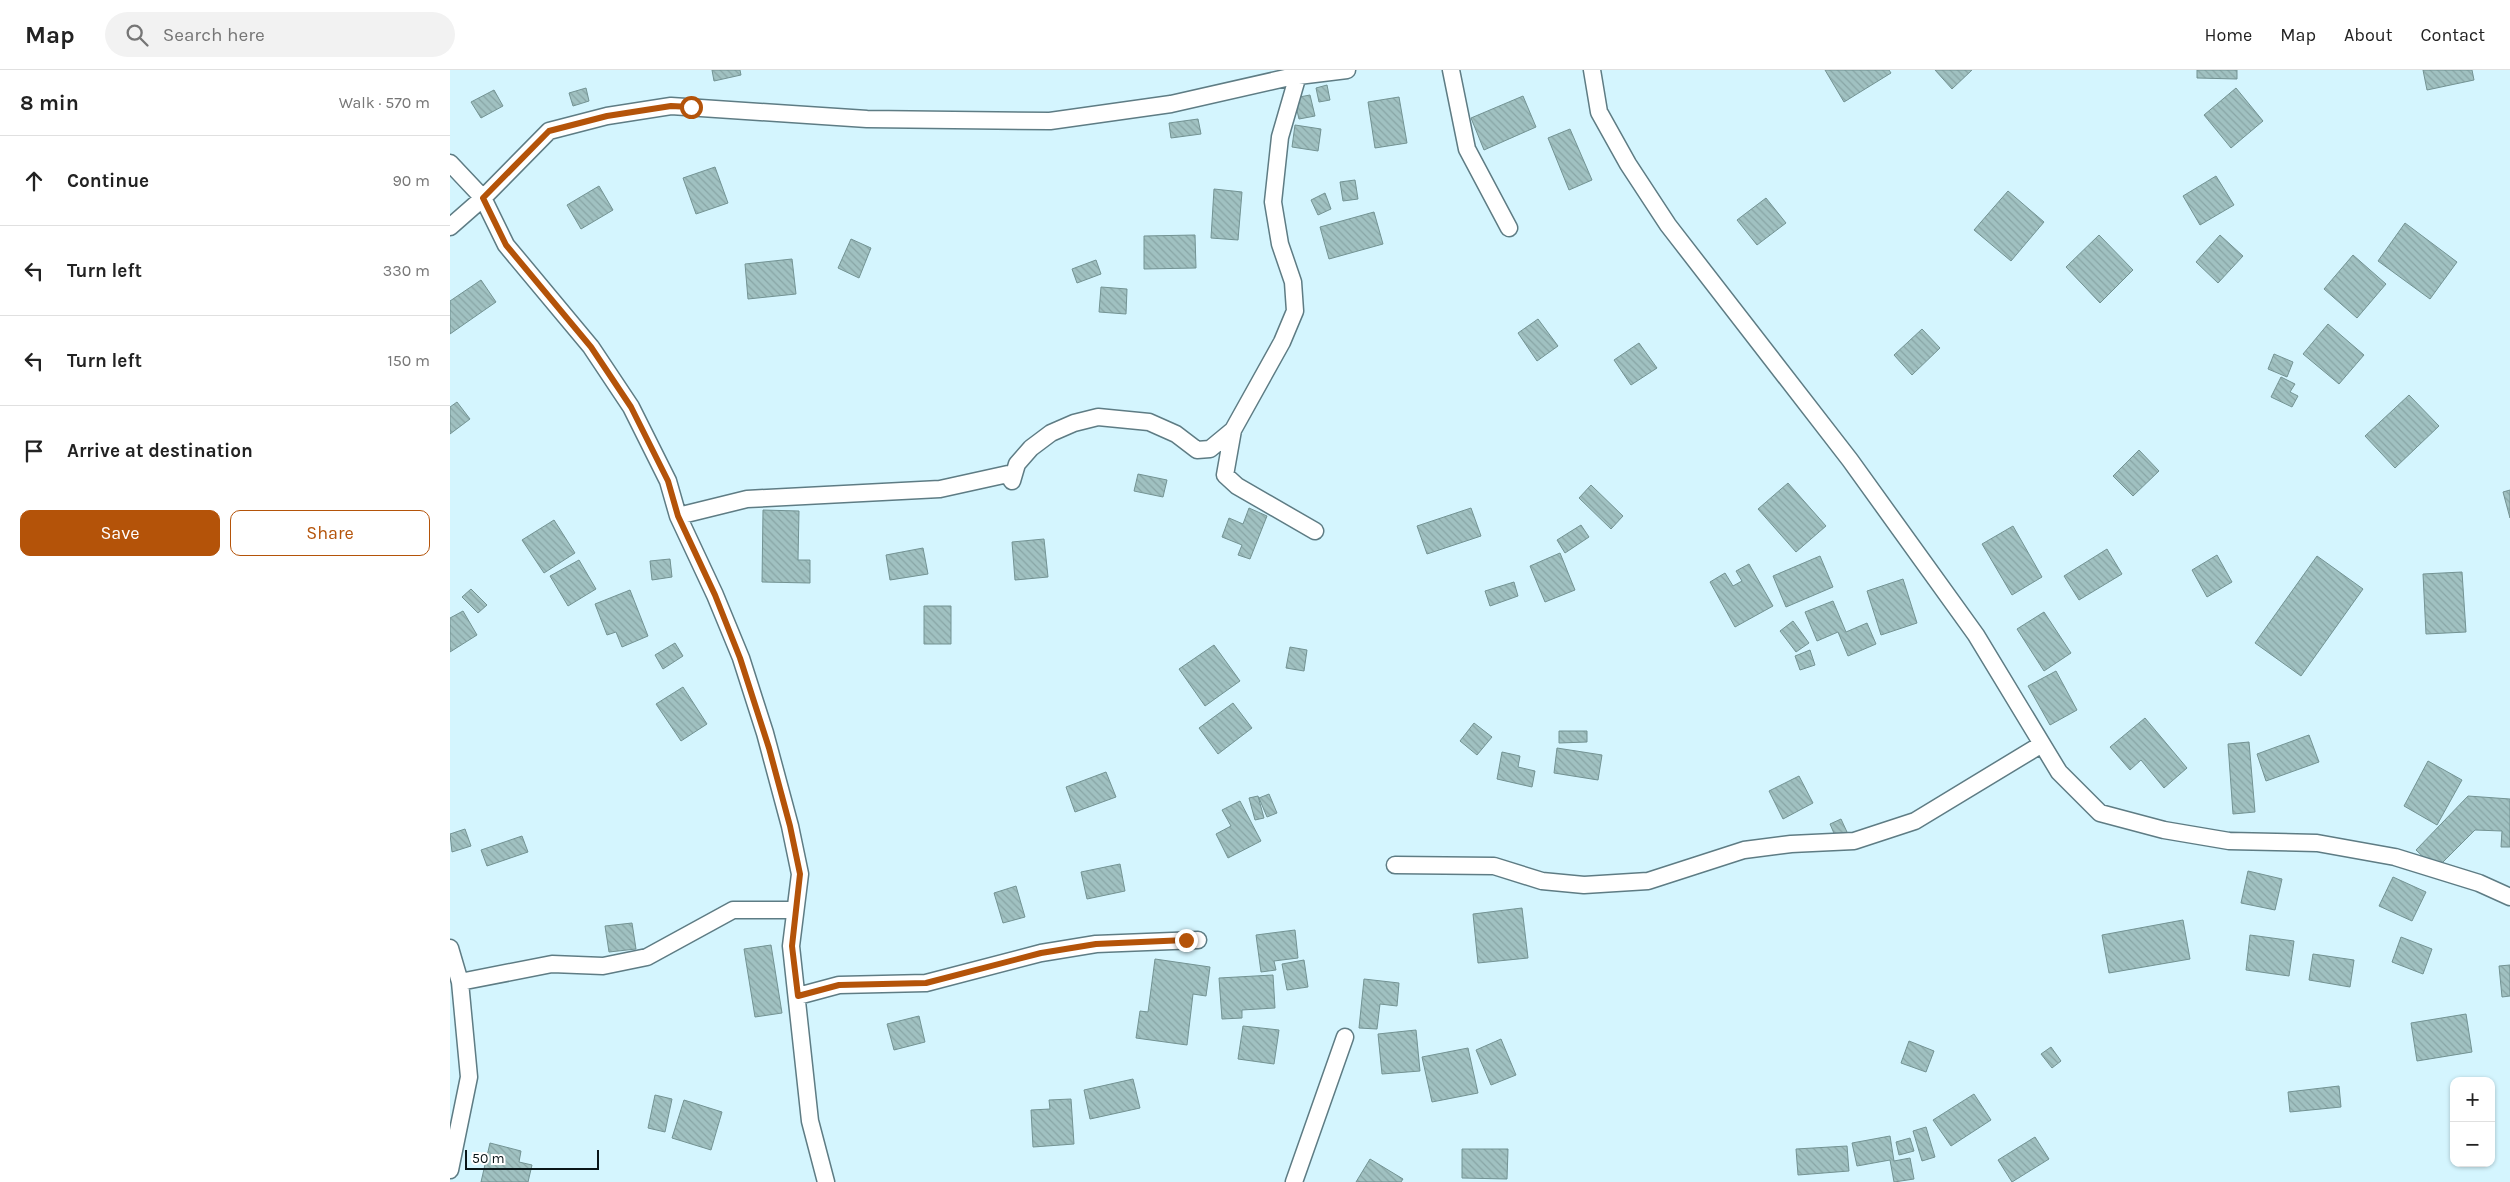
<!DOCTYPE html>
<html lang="en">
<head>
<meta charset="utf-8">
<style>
	:root { --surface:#fff; --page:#f2f2f2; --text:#222; --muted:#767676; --line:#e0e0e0; --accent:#b45309 }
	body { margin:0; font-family:Karla,sans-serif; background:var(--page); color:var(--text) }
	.controls { position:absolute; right:15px; bottom:15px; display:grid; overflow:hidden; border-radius:10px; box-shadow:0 1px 4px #0004 }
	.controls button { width:45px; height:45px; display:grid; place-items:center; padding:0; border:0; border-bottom:1px solid var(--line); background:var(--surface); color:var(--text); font:25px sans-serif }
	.scale { position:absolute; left:15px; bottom:12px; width:134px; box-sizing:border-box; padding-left:5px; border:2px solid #0a1619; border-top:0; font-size:14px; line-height:18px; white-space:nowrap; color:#0a1619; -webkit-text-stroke:4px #fff; paint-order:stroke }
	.stop { position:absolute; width:15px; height:15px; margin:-11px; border:4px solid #b45309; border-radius:50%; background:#fff }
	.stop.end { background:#b45309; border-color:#fff; box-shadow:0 1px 5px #0008 }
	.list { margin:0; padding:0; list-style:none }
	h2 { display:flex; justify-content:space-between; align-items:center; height:65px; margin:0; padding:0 20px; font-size:21px }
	h2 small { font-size:16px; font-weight:400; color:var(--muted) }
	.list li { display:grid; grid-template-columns:32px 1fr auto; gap:15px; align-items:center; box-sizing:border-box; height:90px; padding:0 20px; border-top:1px solid var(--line) }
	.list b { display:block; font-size:19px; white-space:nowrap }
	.list em { font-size:16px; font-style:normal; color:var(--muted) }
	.actions { display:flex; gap:10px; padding:15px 20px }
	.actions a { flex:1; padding:11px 0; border:1px solid var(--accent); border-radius:10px; text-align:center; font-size:18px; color:var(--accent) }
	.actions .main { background:var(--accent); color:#fff }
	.icon { flex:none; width:28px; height:28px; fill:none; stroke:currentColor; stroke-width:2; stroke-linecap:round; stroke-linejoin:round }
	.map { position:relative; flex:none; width:2060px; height:1112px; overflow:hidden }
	header { display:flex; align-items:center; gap:30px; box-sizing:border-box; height:70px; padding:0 25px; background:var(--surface); border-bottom:1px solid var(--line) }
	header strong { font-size:24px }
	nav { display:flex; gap:28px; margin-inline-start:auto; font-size:18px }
	.search { width:350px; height:45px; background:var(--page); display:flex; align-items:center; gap:12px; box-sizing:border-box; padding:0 18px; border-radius:28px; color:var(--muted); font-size:19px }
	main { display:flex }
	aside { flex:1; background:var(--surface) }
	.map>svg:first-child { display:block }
</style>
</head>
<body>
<header>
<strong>Map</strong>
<div class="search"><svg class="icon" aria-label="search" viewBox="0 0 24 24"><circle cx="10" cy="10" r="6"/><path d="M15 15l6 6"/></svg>Search here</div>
<nav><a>Home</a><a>Map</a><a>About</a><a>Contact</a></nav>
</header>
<main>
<aside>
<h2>8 min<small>Walk · 570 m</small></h2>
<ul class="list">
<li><svg class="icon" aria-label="ahead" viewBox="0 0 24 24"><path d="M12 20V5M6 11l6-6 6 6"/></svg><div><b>Continue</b></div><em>90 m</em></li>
<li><svg class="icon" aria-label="left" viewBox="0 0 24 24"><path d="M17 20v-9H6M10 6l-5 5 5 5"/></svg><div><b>Turn left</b></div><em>330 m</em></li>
<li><svg class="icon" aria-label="left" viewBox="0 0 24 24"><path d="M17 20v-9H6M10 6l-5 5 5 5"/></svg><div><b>Turn left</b></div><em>150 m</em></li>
<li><svg class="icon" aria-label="arrive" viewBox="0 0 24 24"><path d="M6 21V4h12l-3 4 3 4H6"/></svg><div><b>Arrive at destination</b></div></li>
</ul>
<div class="actions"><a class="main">Save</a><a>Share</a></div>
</aside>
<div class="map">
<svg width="2060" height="1112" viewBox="0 0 2060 1112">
	<defs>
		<pattern id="building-back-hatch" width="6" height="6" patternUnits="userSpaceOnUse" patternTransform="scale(1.25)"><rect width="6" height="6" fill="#a0c1c1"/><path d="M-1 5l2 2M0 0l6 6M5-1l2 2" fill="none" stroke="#88a5a5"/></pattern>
	</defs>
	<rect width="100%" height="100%" fill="#d4f5fe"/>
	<path fill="url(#building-back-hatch)" stroke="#739393" d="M262,0H290L291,5L264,11Z
		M1375,0H1439L1441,3L1394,32Z
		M1485,0H1522L1502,19Z
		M1747,0H1787V9L1747,8Z
		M1973,0H2022L2024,10L1977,20Z
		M877,15L880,30L869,32L866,18Z
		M136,18L139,31L123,36L119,23Z
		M1786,18L1813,51L1781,78L1754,45Z
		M44,20L53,36L31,48L21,32Z
		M860,25L865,46L849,49L844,28Z
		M1073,26L1086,57L1034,80L1021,48Z
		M949,27L957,73L925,78L918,32Z
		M748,49L751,64L721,68L719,53Z
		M845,55L871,59L868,81L842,77Z
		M1120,59L1142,110L1119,120L1098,68Z
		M265,97L278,133L246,144L233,108Z
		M1766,106L1784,135L1750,155L1733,126Z
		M905,110L908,129L893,131L890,112Z
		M149,116L163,140L131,159L117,135Z
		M764,119L792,122L788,170L761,168Z
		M1558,121L1594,152L1561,191L1524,160Z
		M875,123L881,139L868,145L861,130Z
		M1316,128L1336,153L1307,175L1287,150Z
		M924,142L933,174L879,189L870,157Z
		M1955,153L2007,192L1980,229L1928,191Z
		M745,165L746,198L694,199V166Z
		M1649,165L1683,200L1650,233L1616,197Z
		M1770,165L1793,186L1768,213L1746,192Z
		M401,169L421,178L409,208L388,198Z
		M1903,185L1936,214L1907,248L1874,219Z
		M342,189L346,224L298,229L295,194Z
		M646,190L651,204L627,213L622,199Z
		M31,210L46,232L0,264V231Z
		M651,217L677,219L676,244L649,242Z
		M1088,249L1108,276L1087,291L1068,263Z
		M1878,254L1914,285L1889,314L1853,284Z
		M1472,259L1490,278L1462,305L1444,285Z
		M1189,273L1207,298L1181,315L1164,290Z
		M1824,284L1843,292L1837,307L1818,299Z
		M1831,307L1845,314L1840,322L1848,326L1842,337L1821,327Z
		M1959,325L1989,356L1945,398L1915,366Z
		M7,332L20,349L0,364V337Z
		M1689,380L1709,401L1683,426L1663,406Z
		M688,404L717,410L713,427L684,421Z
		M1338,413L1376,456L1346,482L1308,439Z
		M1141,415L1173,446L1161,459L1129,428Z
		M2060,420V448L2053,422Z
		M799,438L817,446L800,489L788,485L792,475L772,467L779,448L793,454Z
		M1021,438L1031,466L977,484L967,456Z
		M313,440L349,441L348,490H360V513L312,512Z
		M104,450L125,483L94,503L72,470Z
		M1131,455L1139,467L1115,483L1107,470Z
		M1563,456L1592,507L1562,525L1532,474Z
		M594,469L598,507L565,510L562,472Z
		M473,478L478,504L440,510L436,485Z
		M1657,479L1672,504L1629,530L1614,506Z
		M1110,483L1125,520L1095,532L1080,496Z
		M1767,485L1782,512L1757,527L1742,500Z
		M1370,486L1383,517L1336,537L1323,506Z
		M1867,486L1913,519L1851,606L1805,573Z
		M220,489L222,507L202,510L200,491Z
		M129,490L146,519L118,536L100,506Z
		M1299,494L1323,536L1285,557L1260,512L1275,503L1283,516L1292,511L1286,501Z
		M2012,502L2016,562L1976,564L1973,504Z
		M1453,509L1467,553L1431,565L1417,521Z
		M1064,512L1068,526L1040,536L1035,521Z
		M21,519L37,535L28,543L12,527Z
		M180,520L198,566L172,577L166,562L157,565L145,534Z
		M1383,531L1396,562L1417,553L1426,574L1398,586L1388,562L1367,571L1355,542Z
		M474,536H501V574H474Z
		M13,541L27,565L0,582V548Z
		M1594,542L1621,583L1594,601L1567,559Z
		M1343,551L1359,573L1346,582L1330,561Z
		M225,573L233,586L213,599L205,585Z
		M764,575L790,611L755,636L729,599Z
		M840,577L857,580L854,601L836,598Z
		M1360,580L1365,595L1350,600L1345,586Z
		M1606,601L1627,640L1600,655L1578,616Z
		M233,617L257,654L231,671L206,634Z
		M783,633L802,658L768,684L749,658Z
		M1695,648L1737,698L1714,718L1691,690L1680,700L1660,677Z
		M1024,653L1042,667L1027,685L1010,671Z
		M1109,661H1137V672L1109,673Z
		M1859,665L1869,692L1816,711L1807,684Z
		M1799,672L1805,742L1783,744L1778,674Z
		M1107,678L1152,685L1148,710L1104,703Z
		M1052,682L1070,686L1068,697L1085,701L1082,717L1047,709Z
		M1978,691L2012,710L1987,755L1954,736Z
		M656,702L666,727L625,742L616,717Z
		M1349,706L1363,733L1333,749L1319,721Z
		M819,724L827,743L817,747L809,728Z
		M808,726L814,748L805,750L799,728Z
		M2018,726L2060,729V777H2051L2052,761L2025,760L1986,799L1966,780Z
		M790,731L811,771L778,788L766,764L781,756L772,740Z
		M1391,749L1397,762L1386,768L1380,754Z
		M15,759L21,776L2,782L0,764Z
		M72,766L78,782L37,796L31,780Z
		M670,794L675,821L637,829L631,802Z
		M1798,801L1832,809L1825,840L1791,833Z
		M1943,807L1976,822L1962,851L1929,836Z
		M566,816L575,847L553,853L544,823Z
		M1072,838L1078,888L1028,893L1023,844Z
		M1733,850L1740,889L1659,903L1652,865Z
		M182,853L186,879L159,882L155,856Z
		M845,860L848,888L824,891L826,900L811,902L806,865Z
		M1800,865L1844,871L1839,906L1796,900Z
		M1951,867L1982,879L1973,904L1942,892Z
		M321,875L332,943L305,947L294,879Z
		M1863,884L1904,890L1900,917L1859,910Z
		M705,889L760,897L756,926L743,924L737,975L686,968L690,941L698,942Z
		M854,890L858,917L837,920L832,894Z
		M2060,895V926L2052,927L2049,896Z
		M823,905L825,938L792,940V948L772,949L769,908Z
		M914,909L949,913L947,936L930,934L927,959L909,958Z
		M2016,944L2022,982L1967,991L1961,953Z
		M469,946L475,972L444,980L437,954Z
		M793,956L829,960L824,994L788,989Z
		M966,960L970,1001L932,1004L928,964Z
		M1051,969L1066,1005L1041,1015L1026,980Z
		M1459,971L1484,981L1476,1002L1451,993Z
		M1601,977L1611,991L1602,998L1591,984Z
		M1018,978L1028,1023L982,1032L972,987Z
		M683,1009L690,1038L640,1049L634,1020Z
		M1889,1016L1891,1037L1840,1042L1838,1022Z
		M1524,1024L1541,1050L1501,1076L1483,1050Z
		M205,1025L222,1029L215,1062L198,1058Z
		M621,1029L624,1074L583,1077L581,1040L600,1039L599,1030Z
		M234,1030L272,1042L261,1080L222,1068Z
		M1476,1057L1485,1087L1472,1091L1463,1061Z
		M1440,1066L1444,1091L1460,1088L1464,1109L1444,1112L1440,1090L1407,1096L1402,1073Z
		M1585,1067L1599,1089L1562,1112L1548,1090Z
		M1460,1068L1464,1081L1449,1085L1446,1072Z
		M40,1073L71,1081L69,1092L82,1095L78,1112H31Z
		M1397,1076L1399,1101L1348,1105L1346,1079Z
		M1012,1079H1058L1057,1109L1012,1108Z
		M920,1089L953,1109L951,1112H906Z"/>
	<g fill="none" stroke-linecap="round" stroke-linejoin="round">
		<defs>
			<path id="street" d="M1001,0L1017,79L1059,158
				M1142,0L1149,42L1178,94L1218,155L1400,390L1526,565L1609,702L1650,743L1714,760L1779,771L1867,773L1945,787L2029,813L2060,827
				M0,93L33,128L99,61L157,46L221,36L417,49L600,51L721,34L840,7L897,0
				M0,157L33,128L56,175L141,277L181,337L218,411L228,446L265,525L291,588L315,663L340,756L350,804L341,876L360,1051L376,1112
				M783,360L775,405L787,416L865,461
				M228,446L297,429L490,419L558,404L562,411L567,394L581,378L601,363L624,353L648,347L699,352L726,364L747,380L760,379L783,360L832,272L845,241L843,212L830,174L823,132L830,67L848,5
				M945,795L1044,796L1092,811L1134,815L1198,811L1294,780L1341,774L1404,771L1465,751L1592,674
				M0,878L10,912L19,1007L0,1100
				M10,912L102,894L153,896L197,887L283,840H345
				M348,926L389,915L476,913L591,883L646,874L748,870
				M844,1112L895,967"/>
		</defs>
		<use href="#street" stroke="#5e7c84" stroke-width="19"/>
		<use href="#street" stroke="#fff" stroke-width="16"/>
	</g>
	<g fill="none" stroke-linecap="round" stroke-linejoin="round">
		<path stroke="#b45309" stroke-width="6" d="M241,37L221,36L157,46L99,61L33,128L56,175L141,277L181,337L218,411L228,446L265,525L290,588L319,678L340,756L350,804L342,876L348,926L389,915L476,913L591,883L646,874L736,870"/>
	</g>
</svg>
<div class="controls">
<button>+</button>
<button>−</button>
</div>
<div class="scale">50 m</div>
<div class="stop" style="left:241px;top:37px"></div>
<div class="stop end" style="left:736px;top:870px"></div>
</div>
</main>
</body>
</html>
